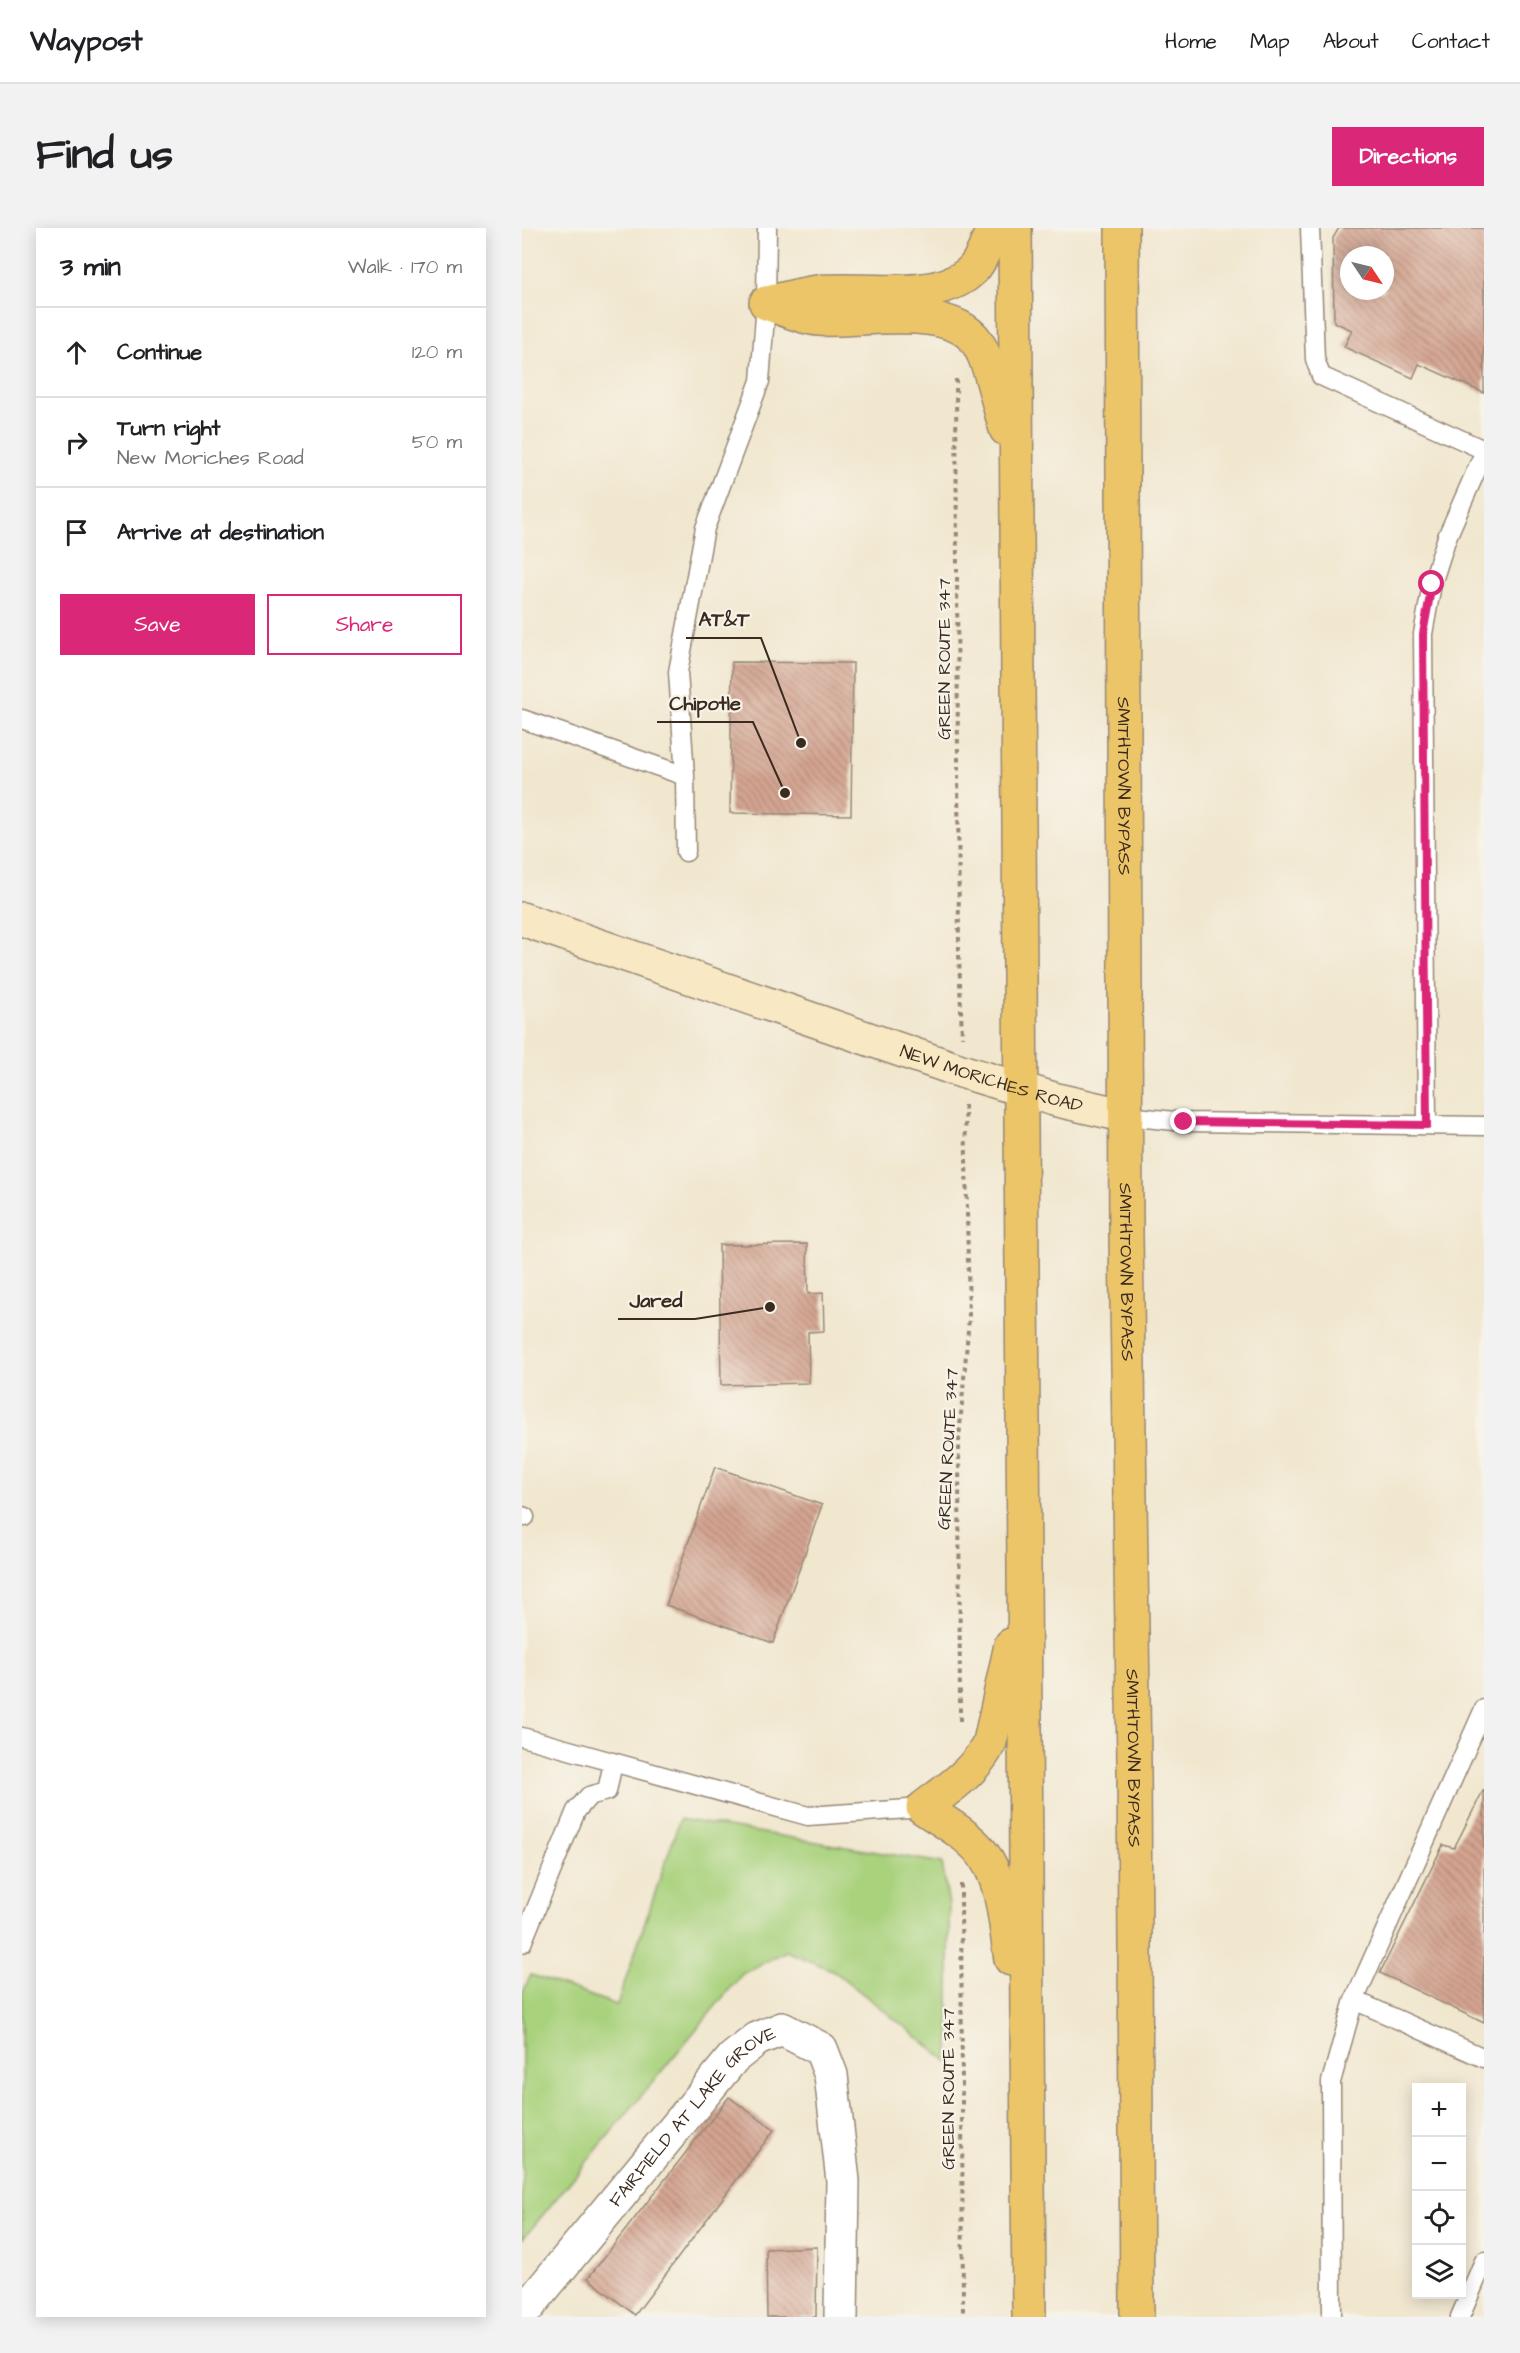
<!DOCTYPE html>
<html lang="en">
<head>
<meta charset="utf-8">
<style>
	:root { --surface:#fff; --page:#f2f2f2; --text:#202124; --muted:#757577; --line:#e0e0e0; --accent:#db2777 }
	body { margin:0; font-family:"Architects Daughter",sans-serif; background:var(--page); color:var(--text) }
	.controls { position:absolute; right:18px; bottom:18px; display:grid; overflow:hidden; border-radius:0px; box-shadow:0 3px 15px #0003 }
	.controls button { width:54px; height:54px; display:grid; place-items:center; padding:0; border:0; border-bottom:2px solid var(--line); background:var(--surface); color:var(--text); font:30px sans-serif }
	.compass { position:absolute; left:818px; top:18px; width:54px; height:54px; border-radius:50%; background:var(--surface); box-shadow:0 3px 15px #0003; rotate:125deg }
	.stop { position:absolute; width:18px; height:18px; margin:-14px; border:4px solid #db2777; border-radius:50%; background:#fff }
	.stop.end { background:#db2777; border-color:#fff; box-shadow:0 2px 6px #0008 }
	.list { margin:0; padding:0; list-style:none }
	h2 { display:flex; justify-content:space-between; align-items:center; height:78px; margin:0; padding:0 24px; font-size:26px }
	h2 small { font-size:20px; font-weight:400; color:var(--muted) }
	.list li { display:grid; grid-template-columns:39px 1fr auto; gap:18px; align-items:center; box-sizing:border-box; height:90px; padding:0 24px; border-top:2px solid var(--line) }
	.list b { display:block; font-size:22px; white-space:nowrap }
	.list p { margin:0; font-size:20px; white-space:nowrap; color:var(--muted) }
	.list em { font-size:20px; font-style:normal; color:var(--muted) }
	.actions { display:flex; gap:12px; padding:18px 24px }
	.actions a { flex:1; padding:14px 0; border:2px solid var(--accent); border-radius:0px; text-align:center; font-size:21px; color:var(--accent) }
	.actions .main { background:var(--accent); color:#fff }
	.icon { flex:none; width:33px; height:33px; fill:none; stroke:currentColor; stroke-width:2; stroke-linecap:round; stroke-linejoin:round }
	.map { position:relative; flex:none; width:962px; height:2089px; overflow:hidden; border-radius:0px }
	header { display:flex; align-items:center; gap:36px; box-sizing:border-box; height:84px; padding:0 30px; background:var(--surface); border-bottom:2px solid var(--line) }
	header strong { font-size:28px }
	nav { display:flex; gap:33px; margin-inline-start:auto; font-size:21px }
	.intro { display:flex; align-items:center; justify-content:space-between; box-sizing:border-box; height:144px; padding:0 36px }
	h1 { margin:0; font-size:42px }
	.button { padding:15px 27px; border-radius:0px; background:var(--accent); color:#fff; font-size:21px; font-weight:700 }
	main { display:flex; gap:36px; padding:0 36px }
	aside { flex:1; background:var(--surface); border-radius:0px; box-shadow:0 3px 15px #0003 }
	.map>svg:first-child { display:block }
</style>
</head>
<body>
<header>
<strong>Waypost</strong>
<nav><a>Home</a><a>Map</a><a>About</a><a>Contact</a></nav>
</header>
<div class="intro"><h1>Find us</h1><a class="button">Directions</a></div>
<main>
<aside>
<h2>3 min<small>Walk · 170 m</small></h2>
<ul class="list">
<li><svg class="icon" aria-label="ahead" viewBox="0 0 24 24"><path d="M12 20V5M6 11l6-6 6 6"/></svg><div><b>Continue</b></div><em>120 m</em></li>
<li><svg class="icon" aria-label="right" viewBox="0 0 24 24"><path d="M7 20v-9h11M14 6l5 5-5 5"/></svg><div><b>Turn right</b><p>New Moriches Road</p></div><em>50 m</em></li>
<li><svg class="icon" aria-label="arrive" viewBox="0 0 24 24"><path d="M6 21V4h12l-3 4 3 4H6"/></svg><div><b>Arrive at destination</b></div></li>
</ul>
<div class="actions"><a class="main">Save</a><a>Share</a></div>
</aside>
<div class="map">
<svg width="962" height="2089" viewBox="0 0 962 2089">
	<defs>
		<pattern id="building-back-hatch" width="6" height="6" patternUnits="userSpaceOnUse" patternTransform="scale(1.5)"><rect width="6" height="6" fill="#d4a491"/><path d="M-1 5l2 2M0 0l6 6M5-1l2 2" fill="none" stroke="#ad8676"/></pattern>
	</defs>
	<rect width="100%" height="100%" fill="#f7f3e8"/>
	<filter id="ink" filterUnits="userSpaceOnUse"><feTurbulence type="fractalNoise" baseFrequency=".0167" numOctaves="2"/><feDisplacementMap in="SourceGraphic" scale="12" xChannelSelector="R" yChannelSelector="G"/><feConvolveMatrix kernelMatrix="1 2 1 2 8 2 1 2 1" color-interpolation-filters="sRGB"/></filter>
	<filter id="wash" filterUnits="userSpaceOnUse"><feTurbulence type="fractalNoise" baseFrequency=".008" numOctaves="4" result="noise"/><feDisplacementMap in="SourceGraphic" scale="24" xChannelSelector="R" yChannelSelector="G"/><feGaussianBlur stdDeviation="1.35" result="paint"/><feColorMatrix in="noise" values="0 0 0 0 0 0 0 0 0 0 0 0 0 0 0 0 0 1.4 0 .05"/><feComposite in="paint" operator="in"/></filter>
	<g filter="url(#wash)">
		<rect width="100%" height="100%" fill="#f1e7cf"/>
		<path fill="#a9d27d" stroke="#727e4e" stroke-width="1.5" d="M158,1591L420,1635L427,1678V1834L312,1743L264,1723L220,1746L0,2012V1766L9,1747L95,1777Z"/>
		<g id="blocks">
			<path fill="url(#building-back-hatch)" fill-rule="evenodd" d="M817,0H962V165L897,136L891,150L822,119L830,102L812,94L811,10ZM827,27H863V63H827Z
				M210,434L331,435L329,587L208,585Z
				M285,1016L286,1066L301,1065L302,1103L286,1104L287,1155L199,1157L197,1017Z
				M193,1239L300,1277L251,1415L144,1377Z
				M962,1561V1795L858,1745L921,1617L932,1620Z
				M207,1869L252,1902L113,2087L66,2050Z
				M295,2019L294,2089H245L244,2021Z"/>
		</g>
	</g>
	<g filter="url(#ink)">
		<use href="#blocks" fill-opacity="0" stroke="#968876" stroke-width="1.5"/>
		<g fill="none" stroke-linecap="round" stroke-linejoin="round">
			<defs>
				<path id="service" d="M788,0L793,131L799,148L962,222
					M0,491L163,548
					M164,624L163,548L156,444L183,300L238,153L244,75L245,0
					M605,888L662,894L962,898
					M905,897L901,406L910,356L925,309L962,225
					M0,1288L3,1289
					M0,1509L286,1588L401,1580
					M0,1715L54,1583L67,1568L85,1563L91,1535
					M832,1772L962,1830
					M810,2089L809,1854L831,1775L962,1481
					M938,2089L962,2033"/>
				<g id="minor">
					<path id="s1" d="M0,2086L211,1830L235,1811L260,1801L299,1821L309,1847L321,1953L319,2089"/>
				</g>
				<g id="secondary">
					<path id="s2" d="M0,691L442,844L535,872L605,888"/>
				</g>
				<g id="trunk">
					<path d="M493,0L507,2089"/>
					<path id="s3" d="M600,0L604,1007L612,1534L615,2089"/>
					<path d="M244,75C260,80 280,90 297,91C339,94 428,74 455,114C469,135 476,176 484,201"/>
					<path d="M245,75C262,71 279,66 295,64C338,59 414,75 448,44C460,34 465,14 471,0"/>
					<path d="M489,1417L468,1514C453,1544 427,1560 401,1580C421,1593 445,1606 460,1625C482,1652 483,1697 489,1731"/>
				</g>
			</defs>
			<use href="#service" stroke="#968876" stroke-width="21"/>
			<use href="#minor" stroke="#968876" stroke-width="36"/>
			<use href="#secondary" stroke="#968876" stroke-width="36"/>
			<use href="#trunk" stroke="#968876" stroke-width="36"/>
			<path stroke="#968876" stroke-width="4" stroke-dasharray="4.5 4.5" stroke-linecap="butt" d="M434,151L437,727L440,809
				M438,1493L437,1211L447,1090L443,877
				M439,1656L441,2089"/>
			<use href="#service" stroke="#fff" stroke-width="18"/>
			<use href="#minor" stroke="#fff" stroke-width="33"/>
			<use href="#secondary" stroke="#f8e8c3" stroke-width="33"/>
			<use href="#trunk" stroke="#edc569" stroke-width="33"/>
		</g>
	</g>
	<g fill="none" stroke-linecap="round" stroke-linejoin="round" filter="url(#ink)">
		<path stroke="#db2777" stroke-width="8" d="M662,894L905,897L901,406L910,356"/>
	</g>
	<g text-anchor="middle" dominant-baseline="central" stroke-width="4.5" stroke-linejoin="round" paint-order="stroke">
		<g font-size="18" fill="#3b2a1e" stroke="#f7f3e8">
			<text transform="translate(422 431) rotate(-90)">GREEN ROUTE 347</text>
			<text stroke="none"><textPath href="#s3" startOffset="558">SMITHTOWN BYPASS</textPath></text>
			<text stroke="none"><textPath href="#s2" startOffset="496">NEW MORICHES ROAD</textPath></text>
			<text stroke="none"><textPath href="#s3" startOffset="1044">SMITHTOWN BYPASS</textPath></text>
			<text transform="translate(426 1221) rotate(-87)">GREEN ROUTE 347</text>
			<text stroke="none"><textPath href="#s3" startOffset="1530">SMITHTOWN BYPASS</textPath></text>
			<text transform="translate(426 1861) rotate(-90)">GREEN ROUTE 347</text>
			<text stroke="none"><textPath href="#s1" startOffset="262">FAIRFIELD AT LAKE GROVE</textPath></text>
		</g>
	</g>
	<path fill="none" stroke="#3b2a1e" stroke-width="2" d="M279 515L239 410H164M263 565L231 494H135M248 1079L173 1091H96"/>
	<g fill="#3b2a1e" stroke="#f7f3e8" stroke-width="2">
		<circle cx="279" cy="515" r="6"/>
		<circle cx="263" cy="565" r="6"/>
		<circle cx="248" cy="1079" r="6"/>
	</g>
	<g font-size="20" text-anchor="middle" font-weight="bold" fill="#3b2a1e" stroke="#f7f3e8" stroke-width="4.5" stroke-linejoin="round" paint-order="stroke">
		<text x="202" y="398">AT&amp;T</text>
		<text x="183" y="482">Chipotle</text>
		<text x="134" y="1079">Jared</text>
	</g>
</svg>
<div class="controls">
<button>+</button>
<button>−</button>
<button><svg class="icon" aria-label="locate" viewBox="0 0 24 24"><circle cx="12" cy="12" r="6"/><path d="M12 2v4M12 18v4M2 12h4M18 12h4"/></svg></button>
<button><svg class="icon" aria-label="layers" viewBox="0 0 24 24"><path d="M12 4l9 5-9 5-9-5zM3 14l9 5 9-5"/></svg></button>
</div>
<svg class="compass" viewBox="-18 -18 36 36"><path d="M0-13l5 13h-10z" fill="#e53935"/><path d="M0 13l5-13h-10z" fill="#757577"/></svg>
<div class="stop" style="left:910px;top:356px"></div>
<div class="stop end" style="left:662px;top:894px"></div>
</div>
</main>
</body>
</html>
